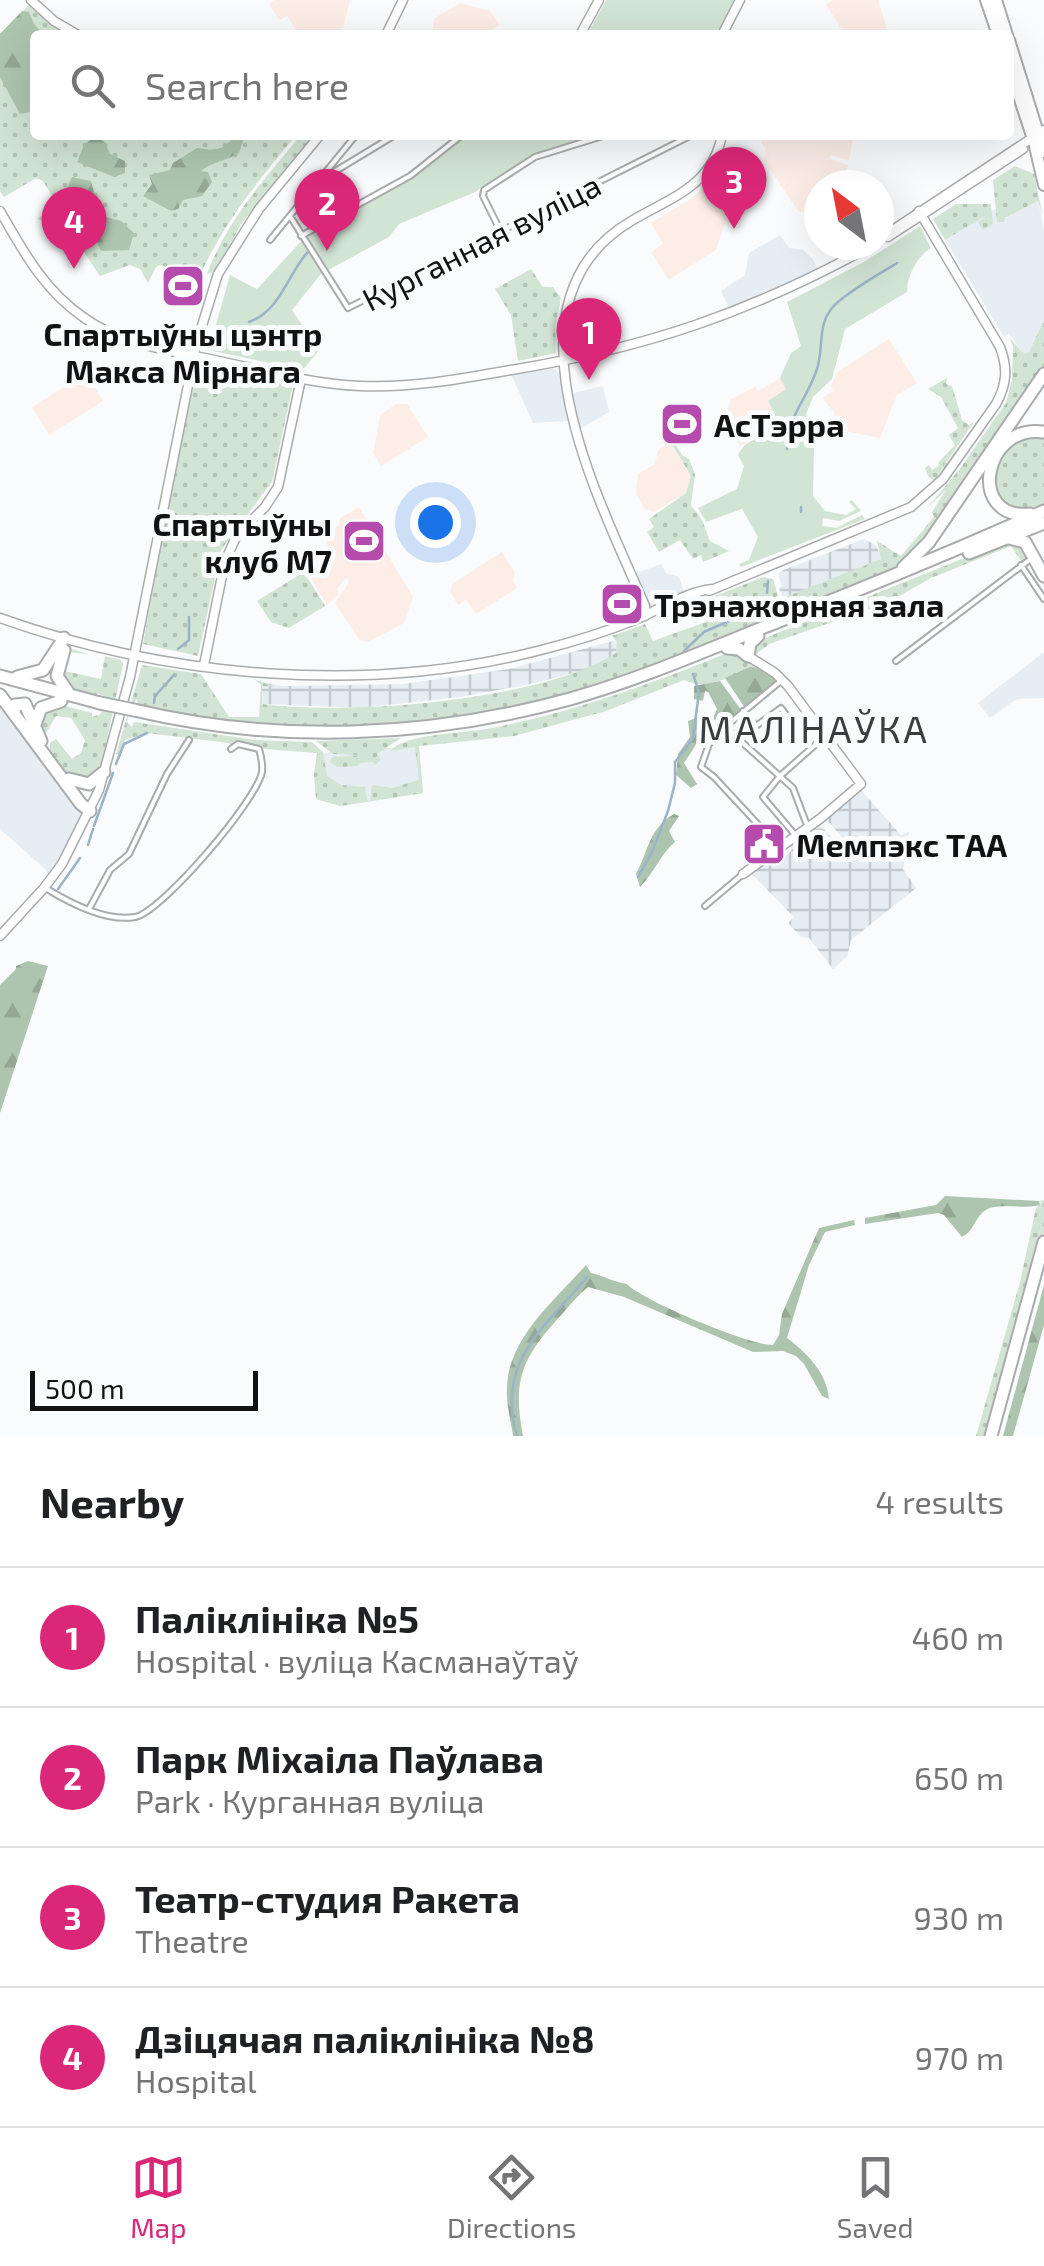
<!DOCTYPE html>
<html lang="en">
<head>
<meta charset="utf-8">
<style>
	:root { --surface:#fff; --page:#f2f2f2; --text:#202124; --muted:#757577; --line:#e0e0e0; --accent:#db2777 }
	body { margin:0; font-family:"Exo 2",sans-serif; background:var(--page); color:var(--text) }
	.compass { position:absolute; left:804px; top:170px; width:90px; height:90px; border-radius:50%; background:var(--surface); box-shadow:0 10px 40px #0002; rotate:328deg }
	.scale { position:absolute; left:30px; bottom:25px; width:228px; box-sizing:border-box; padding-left:10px; border:5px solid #121213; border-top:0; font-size:28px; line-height:35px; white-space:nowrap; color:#121213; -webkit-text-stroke:8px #fafbfc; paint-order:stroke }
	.you { position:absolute; left:435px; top:522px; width:35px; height:35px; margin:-25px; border:8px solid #fff; border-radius:50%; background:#1a73e8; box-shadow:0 0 0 15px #1a73e833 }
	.badge { display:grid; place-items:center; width:65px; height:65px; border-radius:50%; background:var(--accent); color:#fff; font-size:32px; font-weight:700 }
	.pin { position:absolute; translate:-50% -82px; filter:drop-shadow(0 2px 5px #0008) }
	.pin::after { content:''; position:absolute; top:52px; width:35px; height:30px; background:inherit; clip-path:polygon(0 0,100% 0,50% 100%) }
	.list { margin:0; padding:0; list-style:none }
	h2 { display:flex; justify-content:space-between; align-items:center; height:130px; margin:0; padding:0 40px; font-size:42px }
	h2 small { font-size:32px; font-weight:400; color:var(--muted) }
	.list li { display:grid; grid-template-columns:65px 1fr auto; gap:30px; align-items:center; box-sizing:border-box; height:140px; padding:0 40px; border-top:2px solid var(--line) }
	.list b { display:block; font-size:38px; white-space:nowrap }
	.list p { margin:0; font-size:32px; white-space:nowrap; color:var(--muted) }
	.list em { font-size:32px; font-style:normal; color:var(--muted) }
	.icon { flex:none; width:55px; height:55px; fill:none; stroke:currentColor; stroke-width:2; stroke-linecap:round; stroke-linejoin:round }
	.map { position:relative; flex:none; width:1044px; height:1436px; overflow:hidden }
	.search { position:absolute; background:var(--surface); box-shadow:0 10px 40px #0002; left:30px; right:30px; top:30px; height:110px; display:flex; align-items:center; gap:25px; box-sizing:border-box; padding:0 35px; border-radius:10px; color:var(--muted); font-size:38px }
	.sheet { height:690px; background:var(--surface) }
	nav { display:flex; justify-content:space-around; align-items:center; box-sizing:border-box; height:140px; border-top:2px solid var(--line); background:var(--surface); font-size:28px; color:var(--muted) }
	nav a { display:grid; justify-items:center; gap:5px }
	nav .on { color:var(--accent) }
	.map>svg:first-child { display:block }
</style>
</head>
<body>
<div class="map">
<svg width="1044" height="1436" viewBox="0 0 1044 1436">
	<defs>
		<pattern id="industrial-grid" width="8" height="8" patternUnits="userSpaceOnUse" patternTransform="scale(2.5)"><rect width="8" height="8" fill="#e6eef3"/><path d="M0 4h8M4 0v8" fill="none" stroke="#c4cbcf"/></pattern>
		<pattern id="grass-dots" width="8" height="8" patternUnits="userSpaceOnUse" patternTransform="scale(2.5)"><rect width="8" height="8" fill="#d2e4d3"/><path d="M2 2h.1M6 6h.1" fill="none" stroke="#b3c3b4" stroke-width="1.8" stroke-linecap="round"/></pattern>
		<pattern id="forest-firs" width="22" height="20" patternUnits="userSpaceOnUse" patternTransform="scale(2.5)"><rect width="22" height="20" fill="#adc5ae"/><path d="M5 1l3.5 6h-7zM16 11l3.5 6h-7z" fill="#94a895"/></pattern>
	</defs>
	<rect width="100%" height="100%" fill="#fafbfc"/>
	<path fill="#e6eef3" d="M1038,200L1044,231V320L1029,352L1024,355L1009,334L1004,337L945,240L995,209L1006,218Z
		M780,235L789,248L803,250L813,259L818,271L730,310L721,291L745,275L749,253Z
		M553,368L561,374L568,421L533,423L511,374Z
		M603,386L609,412L580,429L573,393Z
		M661,564L666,573L679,577L685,594L650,607L634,574Z
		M1044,652V698L1017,699L990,718L978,703Z
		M0,701L82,811L68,846L48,876L46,870L0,829Z
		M418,746L423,793L340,806L316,799L314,775L318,753Z"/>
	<path fill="url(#industrial-grid)" d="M864,539L876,545L882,559L783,598L779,588L782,586L778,575L781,571Z
		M613,641L617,642L616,653L592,668L536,683L460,697L360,708L262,704V682L283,686L403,684L509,669Z
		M860,789L901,835L909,832L903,869L916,888L851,940L847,957L833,969L809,938L801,937L788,923L794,917L750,872L773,855L780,861L792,850L789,843L819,824L847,854L852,849L827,820Z"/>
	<path fill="#fceee7" d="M274,0H350L342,32L338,35H299L287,16L279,20L269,4Z
		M833,0H878L887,29L876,35H845L826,4Z
		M460,3L490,11L500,25L482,35H431L435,18Z
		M772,135H854L849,160L831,155L829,159L848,165L844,185H819V216L798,211L764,160L765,149L761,142Z
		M714,182L730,208L716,250L669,280L651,252L663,244L651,223L692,198L709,183Z
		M889,339L917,383L897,395L880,438L840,430L834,424V412L822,398L833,391L831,386L837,372Z
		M82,376L85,380L89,378L103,401L49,435L32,407Z
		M780,378L787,389L768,431L740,446L724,420L731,399L755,387L758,391Z
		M396,404H407L428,437L381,466L373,453L380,415Z
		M665,445L672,446L691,476L686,493L654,512L645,509L636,494L638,474L655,464L658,450Z
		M359,507L413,597L404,623L368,642L359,640L335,603L349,582L346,578L337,589L339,594L327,605L308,573L334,556L327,544L329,531L339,525L340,518Z
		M502,552L515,572L513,581L517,588L476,614L466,600L458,605L450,592L452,584Z"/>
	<path fill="url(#grass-dots)" d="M29,5L74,35H35V135H296C259,180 222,224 199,278L160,265L156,267L148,283L140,269L130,265L100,276L75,239L65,245L51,223L37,219L58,206L43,181L36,178L4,197L0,191V34Z
		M301,135H315L241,224L216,271L207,274C227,220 265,178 301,135Z
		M1015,166L1034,174L1043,217L1038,201L1005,218L1004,222H997L993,180Z
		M956,204H991L993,224L983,230L978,222L990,213L945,240L933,219Z
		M531,269L543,287H553L561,298L555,327L556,353L518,361L511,315L495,289Z
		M1044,320V369L921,547L894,569C789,613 671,672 561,698C449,724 335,735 221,722C193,719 166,713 138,708L137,700L131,704L127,722L132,727L134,722L255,740L312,742L323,752L327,776L341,785L365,787L367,800L370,801L372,785L392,788L419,780L415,747L390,751C404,734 463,733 487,729C572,713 651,684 732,651L763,669C736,670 709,693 684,680L606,711L514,736L419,746L423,793L340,806L316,799L314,775L317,753L263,749L238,743L230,747L229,743L147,733L125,740L119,754H116L142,665L201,674L229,717H259L261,685L254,679L275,687L262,686V704C351,716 541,701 616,653L617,642L612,636L645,624L653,641L706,622L700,604L690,606L763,577L773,579L778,596L783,598L881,559L877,541L901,556L934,517L932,512L946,490L927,508L959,470L1006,403L1012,380L1013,346L1009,337L1024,354L1029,352Z
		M202,366L293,385L272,482L221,550L198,656L143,644L169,497L197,370Z
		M947,378L946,384L952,386L962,420L969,425L974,422L934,480L976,423L977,427L937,483L928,476L925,468L929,465L932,470L939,466L938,463L955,445L949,435L958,428L941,397L928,389Z
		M1034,433L1044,434V506L1032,511L1004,508L991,483L1003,449Z
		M673,440L682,455L689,459L695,474L691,505L702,520L710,541L729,551L703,562L701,555L693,559L680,540L659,552L647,532L654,527L649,519L686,493L691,476L673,446L665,445Z
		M1009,540L1019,541L1016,542L1026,559L1022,562L1011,546L931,578L887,603L769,644L755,655L758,662L752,653L754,643L760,640Z
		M304,572L325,606L289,628L271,622L257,601Z
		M65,647L89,654L67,652L64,671L101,679L105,656L121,660L123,664L100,772L94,779L69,776L50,750V743L56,739L72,759L81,753L85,740L71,718L56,716L43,738L35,725L53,703L92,713V717L101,714L104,696L97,693L96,698L69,692L62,686Z
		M401,738L377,754L381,759L376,765L372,762L360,763L359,766L337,767L330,762L332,757L362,755L333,754L316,741Z
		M1044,1200V1232L989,1436H976L1020,1282L1036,1208L1041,1203L1039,1201Z"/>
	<path fill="url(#forest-firs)" d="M22,11L29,12L34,24L44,35H35V111L20,114L0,77V34Z
		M235,135H245L239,153C228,160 209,163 201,171L208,172L212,182L202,196L183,200L178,209L171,211L143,196L152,184L149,175L170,170L173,163L197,148C215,151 224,151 235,135Z
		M95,136L105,142L110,154L125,161V173L114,177L77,162L84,145Z
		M72,177L91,181L96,200L106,217L121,221L134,233L129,250L101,251L90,227L66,226L62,201Z
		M750,667L763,669L777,677L776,682L745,708L725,678Z
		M720,681L742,711L727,723L721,721L699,740L684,763L697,784L691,788L676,775L678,754L690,737L688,721L699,717L704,721L707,731L717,709L708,692L705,691L703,701L694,699V686Z
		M674,814L679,816L669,831L675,842C659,856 655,872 640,887L636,874C648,852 649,828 674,814Z
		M28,961L48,966L0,1113V985L16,969V966Z
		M945,1196L1039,1201L1040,1205C1026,1210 995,1201 983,1212C974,1220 974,1231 962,1237L944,1215L938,1213L865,1224V1218L936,1205Z
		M854,1220L855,1225L825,1232L809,1265L787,1338C807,1353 827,1373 829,1399L822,1396L804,1364L796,1356L783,1351L753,1352L624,1297L588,1287C576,1297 566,1310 555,1322C520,1361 513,1384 523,1436H513C511,1421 506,1404 507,1389C507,1339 555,1300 586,1265L591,1273C605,1276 613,1282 627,1284C641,1300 751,1346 773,1345L779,1335L782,1314L819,1228Z
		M1044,1285V1325L1013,1436H1003Z"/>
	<path fill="#d2e4d3" d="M606,0H734L716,35H587Z
		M465,135H597L531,156L475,192L399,224L389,237L321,274L292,310L319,350L303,370L213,351L210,346L230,275L257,289L308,234L410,179Z
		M920,226L931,248C917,256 907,276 907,292L845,329L832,379L813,397L806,414L814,449L813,496L825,511L846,515L856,509L849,502L852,500L861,511L839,521L823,518L822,526L836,528L862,515L865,519L741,567L739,564L749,560L758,537L742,509L706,522L698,508L737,489L744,466L738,455C749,434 764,443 774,413L768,401L786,389L780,378L791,353L801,346L787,302L864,262Z"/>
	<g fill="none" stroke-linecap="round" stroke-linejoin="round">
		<path stroke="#9bb3c8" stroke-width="2.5" d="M249,322C281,311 289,271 308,252
			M230,347L241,333
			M787,449C788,414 807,400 817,369C824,348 817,326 832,308C842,295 882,272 897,263
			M801,507V512
			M767,593L768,581
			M178,649L189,640V617
			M684,651L704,632L740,616L762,598
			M154,703L155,696L174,675
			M116,764L124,744L147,733
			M94,826L113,773
			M88,845L93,829
			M638,877L652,852L668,811L675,783V762L693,738L699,692L693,674
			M58,889L80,858
			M517,1436C495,1361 544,1329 587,1277"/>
		<defs>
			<path id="street" d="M324,178L395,135
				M290,216L348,308L692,135
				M501,232L483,196L484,190L535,157L606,135
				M301,236L410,176L462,135
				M270,240L356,135
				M1021,565L1044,599
				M896,661L1032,558
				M743,711L756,726L781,708L811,748
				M725,727L782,680
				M796,836L763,797L780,776L823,738
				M779,847L714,777L701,767L709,744L725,727L793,788L808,828
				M47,889C70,903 107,922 135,917C162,912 257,800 262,772C263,764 261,756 259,749L238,744L231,749
				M705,906L743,874
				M89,909L110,870L129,854L167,774L189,740"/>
			<path id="secondary" d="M31,0L54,21L78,35
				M386,35L403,0
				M580,35L599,0
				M722,35L740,0
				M0,211C23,251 44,290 83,317C121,345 173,351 219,361C265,371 313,384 360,386C411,388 461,379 511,370C646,348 752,312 873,245
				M888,237L1023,149
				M879,239L1044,130
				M709,591L911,507L943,479L996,404C1007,384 1008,368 1000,347L919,211
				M645,616V606C599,499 493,300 633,220C672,197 712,186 722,135
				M0,618C168,678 368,695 541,650C573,642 605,632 635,620C659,610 687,591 713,589
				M204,665L225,561L237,535L265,507L278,487L301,379
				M743,874L821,818L861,784L788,686L775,673L748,656
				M0,936L44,888L62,864L99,790L130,677L196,345L218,274L259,209L320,135"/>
			<path id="primary" d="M986,0L998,35
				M996,0L1007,35
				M1009,40L1044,152
				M1009,66L1034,142L1044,185"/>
			<path id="highway" d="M1030,514C967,521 982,423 1044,432
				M1009,538L1025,542L1044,576
				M969,553L1044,523
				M903,568L929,542L1044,374
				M727,648L739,649L748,656L750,643L758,636
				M64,650L57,676L70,695
				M0,676L100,703
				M17,677L43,670L64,638
				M0,695L81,804L90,811
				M134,710C277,744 428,738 570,699C641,679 709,649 777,622C867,587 956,550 1044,511
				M14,714L15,705L25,704L41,741
				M34,727L41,708L61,701
				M69,779L89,784L104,772
				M991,1436L1044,1242"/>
		</defs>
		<use href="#street" stroke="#aaabac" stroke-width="8"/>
		<use href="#secondary" stroke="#aaabac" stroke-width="11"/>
		<use href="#primary" stroke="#aaabac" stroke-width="14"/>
		<use href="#highway" stroke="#aaabac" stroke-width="15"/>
		<use href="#street" stroke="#fff" stroke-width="4"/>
		<use href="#secondary" stroke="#fff" stroke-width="8"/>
		<use href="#primary" stroke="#fff" stroke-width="10"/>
		<use href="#highway" stroke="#fff" stroke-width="11"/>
		<defs>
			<path id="highway-bridge" d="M100,703L134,710"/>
		</defs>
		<use href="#highway-bridge" stroke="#aaabac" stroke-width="15" stroke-linecap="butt"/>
		<use href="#highway-bridge" stroke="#fff" stroke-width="11"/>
	</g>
	<defs>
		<symbol id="stadium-square" viewBox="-11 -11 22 22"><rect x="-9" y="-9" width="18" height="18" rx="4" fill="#b54bad" stroke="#fafbfc"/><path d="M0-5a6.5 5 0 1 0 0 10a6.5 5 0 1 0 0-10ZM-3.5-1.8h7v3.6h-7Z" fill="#fff"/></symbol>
		<symbol id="civic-square" viewBox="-11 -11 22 22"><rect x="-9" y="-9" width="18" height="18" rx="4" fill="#b54bad" stroke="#fafbfc"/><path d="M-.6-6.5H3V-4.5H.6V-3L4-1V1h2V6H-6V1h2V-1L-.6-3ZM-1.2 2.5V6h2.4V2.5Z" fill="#fff"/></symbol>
	</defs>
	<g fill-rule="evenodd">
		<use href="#stadium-square" x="158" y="261" width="50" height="50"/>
		<use href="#stadium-square" x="657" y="399" width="50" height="50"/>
		<use href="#stadium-square" x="339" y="516" width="50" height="50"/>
		<use href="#stadium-square" x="597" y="579" width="50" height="50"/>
		<use href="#civic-square" x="739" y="819" width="50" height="50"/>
	</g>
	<g text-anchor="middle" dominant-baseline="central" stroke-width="10" stroke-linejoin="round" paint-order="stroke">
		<g font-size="32" fill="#121213" stroke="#fafbfc">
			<text transform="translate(481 241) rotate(-27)">Курганная вуліца</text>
		</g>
		<g font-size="32" font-weight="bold" fill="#121213" stroke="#fafbfc" text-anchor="start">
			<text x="183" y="333" text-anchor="middle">Спартыўны цэнтр<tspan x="183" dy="37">Макса Мірнага</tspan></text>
			<text x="714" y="424">АсТэрра</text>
			<text x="332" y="523" text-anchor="end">Спартыўны<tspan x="332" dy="37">клуб М7</tspan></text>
			<text x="654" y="604">Трэнажорная зала</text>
			<text x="796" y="844">Мемпэкс ТАА</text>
		</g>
		<g font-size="38" letter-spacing="2.5" fill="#3d3d3e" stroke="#fafbfc">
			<text x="814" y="728">МАЛІНАЎКА</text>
		</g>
	</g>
</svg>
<svg class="compass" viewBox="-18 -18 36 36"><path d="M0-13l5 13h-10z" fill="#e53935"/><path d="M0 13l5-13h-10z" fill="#757577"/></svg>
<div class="scale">500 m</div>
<div class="you"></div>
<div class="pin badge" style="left:589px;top:380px">1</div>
<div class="pin badge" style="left:327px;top:251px">2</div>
<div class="pin badge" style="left:734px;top:229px">3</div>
<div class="pin badge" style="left:74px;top:269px">4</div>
<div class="search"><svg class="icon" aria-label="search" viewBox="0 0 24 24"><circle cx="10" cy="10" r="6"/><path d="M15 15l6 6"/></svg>Search here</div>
</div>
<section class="sheet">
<h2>Nearby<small>4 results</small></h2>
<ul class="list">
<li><span class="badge">1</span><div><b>Паліклініка №5</b><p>Hospital · вуліца Касманаўтаў</p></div><em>460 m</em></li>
<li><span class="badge">2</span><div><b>Парк Міхаіла Паўлава</b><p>Park · Курганная вуліца</p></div><em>650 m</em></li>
<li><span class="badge">3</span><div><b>Театр-студия Ракета</b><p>Theatre</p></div><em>930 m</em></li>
<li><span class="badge">4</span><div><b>Дзіцячая паліклініка №8</b><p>Hospital</p></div><em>970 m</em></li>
</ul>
</section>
<nav>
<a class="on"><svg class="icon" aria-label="map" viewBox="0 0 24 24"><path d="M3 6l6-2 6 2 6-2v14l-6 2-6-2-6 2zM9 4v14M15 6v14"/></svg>Map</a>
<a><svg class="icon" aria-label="directions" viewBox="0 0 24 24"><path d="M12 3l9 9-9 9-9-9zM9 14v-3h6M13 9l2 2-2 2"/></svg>Directions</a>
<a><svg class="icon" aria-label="saved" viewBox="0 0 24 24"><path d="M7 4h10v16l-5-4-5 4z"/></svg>Saved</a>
</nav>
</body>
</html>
